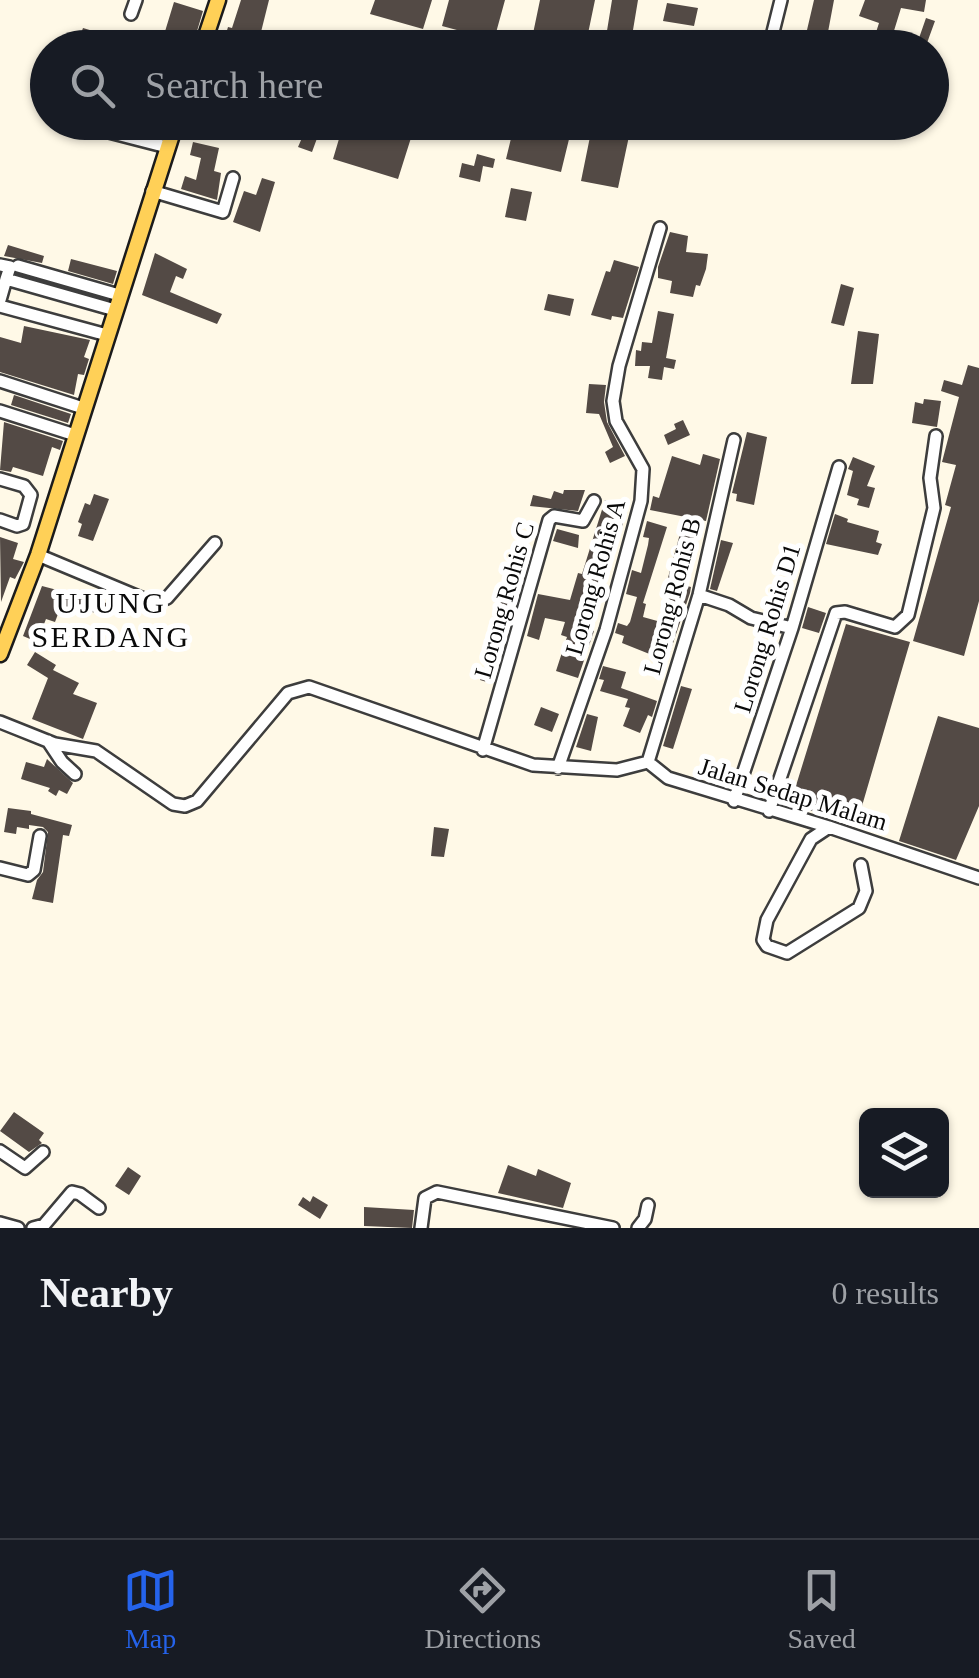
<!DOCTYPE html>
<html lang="en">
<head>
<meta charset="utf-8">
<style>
	:root { --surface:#171b24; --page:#20242c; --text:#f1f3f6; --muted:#9ea1a6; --line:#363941; --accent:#2563eb }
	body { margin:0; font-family:"Times New Roman",serif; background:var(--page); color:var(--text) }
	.controls { position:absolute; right:30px; bottom:30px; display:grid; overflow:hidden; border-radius:15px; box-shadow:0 2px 8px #0004 }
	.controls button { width:90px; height:90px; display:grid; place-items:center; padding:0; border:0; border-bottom:2px solid var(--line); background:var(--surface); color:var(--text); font:50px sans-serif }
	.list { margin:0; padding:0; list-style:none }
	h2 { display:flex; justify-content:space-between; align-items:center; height:130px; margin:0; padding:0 40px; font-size:42px }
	h2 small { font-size:32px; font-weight:400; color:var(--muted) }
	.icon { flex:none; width:55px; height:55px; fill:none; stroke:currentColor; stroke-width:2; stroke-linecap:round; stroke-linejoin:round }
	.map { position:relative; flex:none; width:979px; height:1228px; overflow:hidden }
	.search { position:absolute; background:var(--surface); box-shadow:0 2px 8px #0004; left:30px; right:30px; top:30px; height:110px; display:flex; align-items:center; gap:25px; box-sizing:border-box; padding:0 35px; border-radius:55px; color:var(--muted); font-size:38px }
	.sheet { height:310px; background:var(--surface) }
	nav { display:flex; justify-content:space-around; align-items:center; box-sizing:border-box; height:140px; border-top:2px solid var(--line); background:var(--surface); font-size:28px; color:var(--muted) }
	nav a { display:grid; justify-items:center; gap:5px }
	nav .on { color:var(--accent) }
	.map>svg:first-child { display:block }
</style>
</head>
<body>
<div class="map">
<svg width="979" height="1228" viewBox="0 0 979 1228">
	<rect width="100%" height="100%" fill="#fff9e7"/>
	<path fill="#534a45" d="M241,0H269L257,48H226L229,39L225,37L228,27L232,28Z
		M375,0H432L423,29L370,14Z
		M449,0H505L494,40L442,26Z
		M540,0H595L585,48H530Z
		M612,0H638L630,48L605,43Z
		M814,0H834L825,48H809L812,31L807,30Z
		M865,0H926L924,12L901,8L893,34L918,41L926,18L935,21L927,43L932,48H871L879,23L859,16Z
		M174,2L203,11L192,48H122L125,38L146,45L150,33L163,38Z
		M667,3L698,8L694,26L663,21Z
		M83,28L93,31L91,37L117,48L77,44Z
		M309,122H323L312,152L298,147Z
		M344,122H416L398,179L333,159Z
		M515,122H535L571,131L561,172L506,159Z
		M593,122H632L618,188L581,181Z
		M193,142L219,148L214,171L221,173L217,200L181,189L185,176L196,180L201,158L190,155Z
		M477,154L495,159L493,168L483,166L480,182L459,177L462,163L474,166Z
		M262,178L275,182L260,232L233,222L244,191L256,195Z
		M511,188L532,192L526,221L505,217Z
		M670,232L688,236L686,252L708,254L706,269L700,286L696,285L693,297L670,293L672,281L658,278V267Z
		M8,245L44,256L42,263L4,256Z
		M155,253L187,269L183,279L176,276L170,292L222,314L217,324L142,295Z
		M71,259L117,271L113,284L68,271Z
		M614,260L639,267L623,318L612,316L611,320L591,315L606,271L610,272Z
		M841,284L854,288L844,326L831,323Z
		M548,294L574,299L570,316L544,310Z
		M658,311L674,314L666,358L676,360L674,369L664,367L662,380L648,378L650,366H635L636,350L641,351L642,342L652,343Z
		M24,326L90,340L84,357L89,359L84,375L78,374L74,395L0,372V337L21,343Z
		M858,331L879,334L873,384H851Z
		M968,365L979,368V601L964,656L913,641L951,507L945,505L956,465L942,462L959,397L941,391L944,380L962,385Z
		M589,384L606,385L604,402L607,422L625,456L610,463L605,452L613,447L599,414L586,413Z
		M14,395L71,414L68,423L11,405Z
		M924,399L941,401L937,427L912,423L915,402L923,404Z
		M683,420L690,435L668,445L664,435L676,429L674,424Z
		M4,422L63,441L60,450L52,447L43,476L13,467L11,472L0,470Z
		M747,432L767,437L754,505L736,501L737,494L732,493Z
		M703,454L720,459L706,521L650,510L653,496L659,498L672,456L700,465Z
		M853,457L875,466L867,486L875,488L869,508L857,505L859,499L847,495L853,471L848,469Z
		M564,490H585L578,511L530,506L533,495L551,499L554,491L563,494Z
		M94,494L109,499L93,541L78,536L82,524L78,522L85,503L90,505Z
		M605,500L626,505L622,529L598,600L592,630L594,631L578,678L556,671L567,637L561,635L565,622L545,618L539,640L527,636L538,594L570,600L578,573L582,574Z
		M835,514L848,519L847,522L879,531L876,542L882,544L878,555L826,544Z
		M647,521L667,527L643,603L646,604L643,617L661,622L668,597L663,596L681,530L698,535L687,586L691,587L690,593L667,661L622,643L624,636L615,633L618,623L627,626L630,622L637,597L626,594L632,570L641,573L648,545L649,538L643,537Z
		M557,529L579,535L578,548L553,541Z
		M0,537L18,543L13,559L24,562L15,579L10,577L1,602Z
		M721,540L733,543L717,591L710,589Z
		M510,572L521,574L518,595L490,683L480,680L489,653L484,652L499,592L506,594Z
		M42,586L114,605L112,616L61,606L55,622L46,619L37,642L23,636Z
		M808,607L826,613L819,633L802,628Z
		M846,624L910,642L857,823L790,805Z
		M35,652L56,665L53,670L79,683L73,694L97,703L83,739L32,719L48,678L27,665Z
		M603,666L626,672L621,688L657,701L652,717L648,715L640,733L623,726L630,708L625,707L628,699L600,691L604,680L599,679Z
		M681,686L692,689L673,749L663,746Z
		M541,707L559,714L552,732L534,725Z
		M587,714L598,717L591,751L576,747Z
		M938,716L979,728V806L956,860L899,841Z
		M47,759L73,783L67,794L59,790L56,796L48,791L50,788L21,779L26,762L44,767Z
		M8,808L31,811V814L72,825L69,836L63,835L53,903L32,899L37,880L43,872L48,832L43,827L29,825V829L17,827L16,834L4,832Z
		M434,827L449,829L444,857L431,856Z
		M14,1112L44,1133L39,1140L42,1143L29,1152L0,1131Z
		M508,1165L536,1176L538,1169L571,1183L563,1208L498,1193Z
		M128,1167L141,1176L129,1195L115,1186Z
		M313,1196L328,1205L320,1219L298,1205L303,1197L310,1202Z
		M364,1207L414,1210L412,1228L364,1226Z"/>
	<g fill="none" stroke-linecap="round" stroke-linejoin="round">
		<defs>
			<path id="minor" d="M131,14L136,0
				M769,48L781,0
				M101,130L167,147
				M152,191L223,212L233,178
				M0,265L10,267L6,279
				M18,266L119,295
				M0,300L6,279L115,310
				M0,306L107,335
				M0,381L83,408
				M0,411L75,435
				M0,479L24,486L31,495L23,524L17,526L0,520
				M38,555L153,603L167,598L215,543
				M699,595L729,605L751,618L792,628
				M0,722L55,744L96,751L173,804L185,806L197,801L288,693L309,687L533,765L617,770L648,762L668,778L829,827L979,878
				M48,741L62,762L75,774
				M483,750L549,520L554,516L583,521L594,501
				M648,762L699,595L734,440
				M558,768L606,630L641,501L643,469L616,421L613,401L619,366L660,228
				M734,801L792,628L839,467
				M769,811L836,613L845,612L895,627L908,615L934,508L930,478L936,436
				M829,827L811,839L767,920L763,940L767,946L787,953L859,908L866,891L861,865
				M0,868L28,875L34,870L40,836
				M0,1151L25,1168L43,1152
				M0,1223L18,1228
				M33,1228L44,1225L72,1192L80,1194L99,1208
				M421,1228L425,1198L437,1192L613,1228
				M638,1228L645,1219L648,1205"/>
			<path id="major" d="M202,48L218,0
				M0,654L38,555L176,122"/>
		</defs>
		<use href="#minor" stroke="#3d3d3d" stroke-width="16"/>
		<use href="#major" stroke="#1b1b1b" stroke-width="19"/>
		<use href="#minor" stroke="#fff" stroke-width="11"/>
		<use href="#major" stroke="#ffd057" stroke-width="14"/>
	</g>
	<g text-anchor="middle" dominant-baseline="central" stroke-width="10" stroke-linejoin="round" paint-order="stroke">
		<g font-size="25" fill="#0a0a0a" stroke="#fff">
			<text transform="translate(595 577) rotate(-74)">Lorong Rohis A</text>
			<text transform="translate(672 596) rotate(-75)">Lorong Rohis B</text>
			<text transform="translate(504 600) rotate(-74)">Lorong Rohis C</text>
			<text transform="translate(767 628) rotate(-73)">Lorong Rohis D1</text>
			<text transform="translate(793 794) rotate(17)">Jalan Sedap Malam</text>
		</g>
		<g font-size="30" letter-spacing="2.5" fill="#0a0a0a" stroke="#fff">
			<text x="111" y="602">UJUNG<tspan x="111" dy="34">SERDANG</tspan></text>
		</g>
	</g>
</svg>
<div class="controls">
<button><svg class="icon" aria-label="layers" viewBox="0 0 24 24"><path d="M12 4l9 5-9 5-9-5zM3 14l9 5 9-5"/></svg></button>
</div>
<div class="search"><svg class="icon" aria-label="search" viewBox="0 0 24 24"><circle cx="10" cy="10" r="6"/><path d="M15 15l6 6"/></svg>Search here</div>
</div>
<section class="sheet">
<h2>Nearby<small>0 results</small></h2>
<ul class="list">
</ul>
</section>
<nav>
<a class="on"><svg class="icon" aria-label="map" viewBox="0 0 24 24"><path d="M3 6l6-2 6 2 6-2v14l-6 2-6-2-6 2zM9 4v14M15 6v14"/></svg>Map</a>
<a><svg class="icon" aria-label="directions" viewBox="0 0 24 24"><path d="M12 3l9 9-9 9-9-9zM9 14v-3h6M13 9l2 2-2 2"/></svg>Directions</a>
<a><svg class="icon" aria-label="saved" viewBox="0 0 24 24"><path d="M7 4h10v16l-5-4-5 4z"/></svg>Saved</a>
</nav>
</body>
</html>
